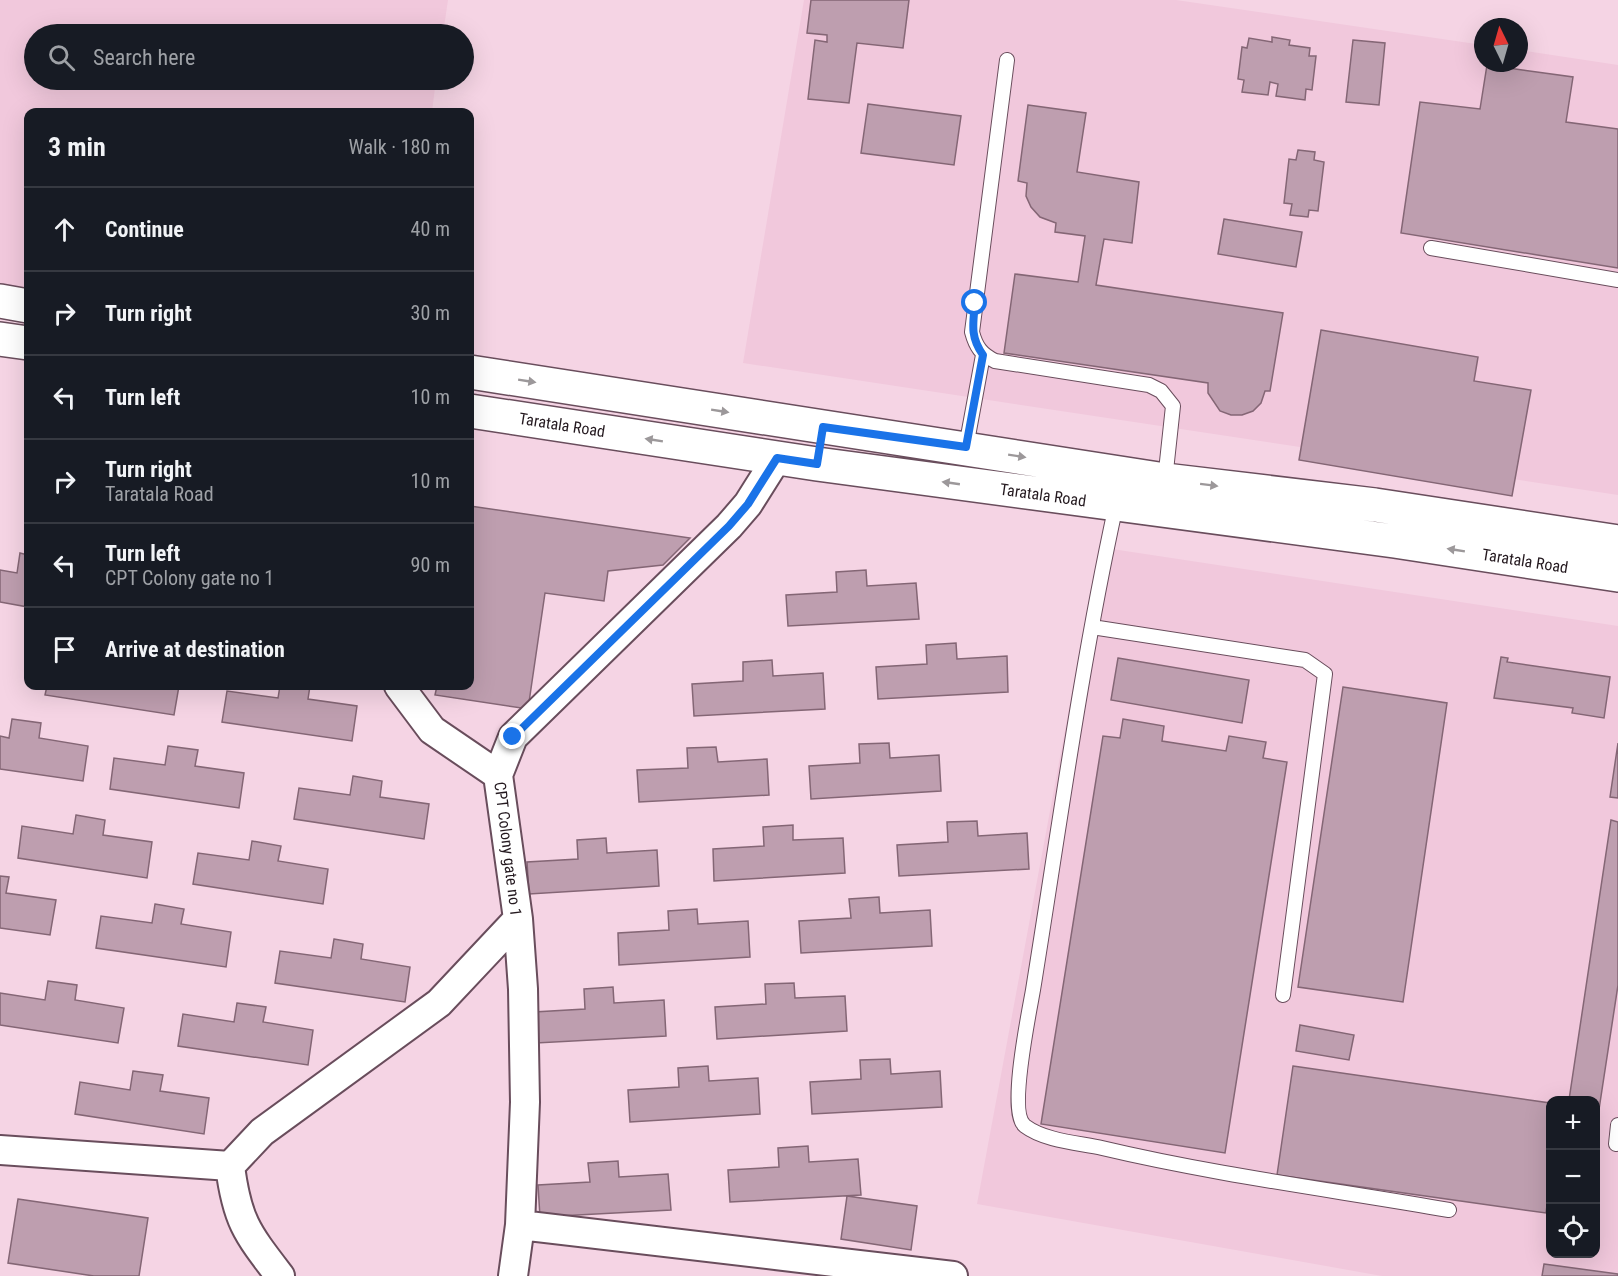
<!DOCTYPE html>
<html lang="en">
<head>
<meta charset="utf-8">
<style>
	:root { --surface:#171b24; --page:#20242c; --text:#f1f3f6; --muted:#9ea1a6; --line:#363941 }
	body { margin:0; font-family:"Roboto Condensed",sans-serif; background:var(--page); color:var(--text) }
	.controls { position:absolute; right:18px; bottom:18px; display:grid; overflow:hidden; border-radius:12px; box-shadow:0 6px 24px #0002 }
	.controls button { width:54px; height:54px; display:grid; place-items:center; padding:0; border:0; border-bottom:2px solid var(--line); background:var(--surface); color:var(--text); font:30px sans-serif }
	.compass { position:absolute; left:1474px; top:18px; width:54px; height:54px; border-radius:50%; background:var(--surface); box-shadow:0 6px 24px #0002; rotate:355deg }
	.stop { position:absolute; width:18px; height:18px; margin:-14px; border:4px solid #1a73e8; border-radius:50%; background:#fff }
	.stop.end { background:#1a73e8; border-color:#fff; box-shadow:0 2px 6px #0008 }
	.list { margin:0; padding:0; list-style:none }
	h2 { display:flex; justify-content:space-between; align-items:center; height:78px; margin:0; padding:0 24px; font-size:26px }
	h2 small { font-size:20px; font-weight:400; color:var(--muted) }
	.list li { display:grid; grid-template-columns:39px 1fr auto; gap:18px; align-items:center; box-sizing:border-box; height:84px; padding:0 24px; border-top:2px solid var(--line) }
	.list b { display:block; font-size:22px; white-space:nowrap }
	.list p { margin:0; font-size:20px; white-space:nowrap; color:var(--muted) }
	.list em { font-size:20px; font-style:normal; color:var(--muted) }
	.icon { flex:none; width:33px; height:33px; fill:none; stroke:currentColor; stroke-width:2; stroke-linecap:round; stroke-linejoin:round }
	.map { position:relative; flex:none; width:1618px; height:1276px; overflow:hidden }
	.search { position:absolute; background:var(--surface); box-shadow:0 6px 24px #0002; left:24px; top:24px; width:450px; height:66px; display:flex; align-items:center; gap:15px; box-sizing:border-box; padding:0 21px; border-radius:33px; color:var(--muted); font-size:22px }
	.panel { position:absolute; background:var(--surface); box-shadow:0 6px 24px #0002; left:24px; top:108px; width:450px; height:582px; border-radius:12px }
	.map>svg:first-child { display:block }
</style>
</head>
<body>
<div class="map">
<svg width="1618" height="1276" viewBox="0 0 1618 1276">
	<rect width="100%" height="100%" fill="#f5d4e4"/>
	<path fill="#f1c8dc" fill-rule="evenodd" d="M0,0H448L443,34H34V80H436L432,112H28V290L0,286Z
		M804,0H1176L1483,45V63H1519V50L1618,65V495L743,363Z
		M1099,547L1618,626V1276H1382L977,1204ZM1550,1100H1596V1254H1550Z"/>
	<path fill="#be9eaf" stroke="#846675" stroke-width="1.5" d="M811,0H909L903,48L857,43L849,103L808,99L815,40L827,42V35L807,33Z
		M1272,37L1290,40L1289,45L1310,48L1309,56H1316L1312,90L1306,89L1305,100L1276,96L1278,84L1270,82L1268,95L1242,92L1244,80L1238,79L1242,47L1247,48L1249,38L1272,42Z
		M1353,40L1385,43L1379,105L1346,102Z
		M1487,65L1573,77L1566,122L1618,129V268L1401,233L1420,102L1480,109Z
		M868,104L961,116L954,165L861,153Z
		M1028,105L1086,113L1077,172L1139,182L1132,243L1104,239L1096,285L1283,313L1270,391H1265L1261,403L1253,411L1242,415H1231L1220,411L1208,393V383L1004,353L1015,274L1078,282L1085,236L1055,232L1056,223L1040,217L1031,207L1026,196L1027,183L1018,181Z
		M1298,150L1315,152L1314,160L1324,162L1318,211L1309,210L1308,217L1290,215L1292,204L1284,203L1289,159L1296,160Z
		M1224,219L1302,232L1296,267L1218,254Z
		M1321,330L1478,357L1474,381L1531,390L1512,496L1299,460Z
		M470,506L690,538L663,565L608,571L604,601L545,593L528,709L435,695L437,686H470Z
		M20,553L28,555V607L0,602V570L17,573Z
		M866,570L867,586L916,583L919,619L788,626L786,595L837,592L836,572Z
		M956,643L957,659L1007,656L1008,692L878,699L876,667L927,664L926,645Z
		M1501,657L1508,658L1507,662L1610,677L1604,718L1572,713L1573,708L1494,698Z
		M1118,658L1249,680L1242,723L1111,700Z
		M772,660L773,676L823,673L825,709L694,716L692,684L743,681V662Z
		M47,686H179L174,715L45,695Z
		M280,686H310L308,699L357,706L352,741L222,722L227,691L278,698Z
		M1343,687L1447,703L1403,1002L1298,987Z
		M12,719L41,723L39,738L88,746L83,781L0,769V736L9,738Z
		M1123,719L1164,726L1162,741L1226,751L1229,736L1266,742L1263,758L1287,762L1225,1153L1041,1124L1103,736L1120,738Z
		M889,743L890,758L939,755L941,791L811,799L809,766L860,763L859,744Z
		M1618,743V798L1610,797Z
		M168,746L198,750L195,766L244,773L239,808L110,789L114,758L165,765Z
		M716,747L718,762L767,759L769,795L639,802L637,770L688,768L687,748Z
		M353,776L382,781L380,797L429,804L424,839L294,819L299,788L350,795Z
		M76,815L105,820L103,835L152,842L147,878L18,858L22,826L73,834Z
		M1611,820L1618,822V985L1596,1129V1100H1569Z
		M977,821L978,836L1027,833L1029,869L899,876L897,845L948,842L947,822Z
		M793,825V840L843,838L845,873L714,881L713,849L764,846L763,827Z
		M606,838L607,853L657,850L659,886L529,894L527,862L578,859L577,840Z
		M252,841L281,846L278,861L328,869L323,904L193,884L198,853L249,860Z
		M0,876L9,877L6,893L56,900L50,935L0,928Z
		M879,897L880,913L930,910L932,946L801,953L799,921L851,918L849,899Z
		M155,904L184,909L181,924L231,932L226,967L96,948L101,916L152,923Z
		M697,909L698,924L748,921L750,957L619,965L618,933L669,930L668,911Z
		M334,939L363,944L361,959L410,967L405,1002L275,983L280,951L331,958Z
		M48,981L77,985L75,1000L124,1008L118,1043L0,1025V993L45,1000Z
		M794,983L795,998L845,996L847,1031L717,1039L715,1007L766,1004L765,984Z
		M613,987L614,1003L664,1000L666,1036L536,1043L534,1012L585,1009L584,989Z
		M237,1003L266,1007L263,1022L313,1030L308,1065L178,1046L183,1014L234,1022Z
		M1300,1025L1354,1035L1349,1060L1296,1051Z
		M890,1059L891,1074L940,1071L942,1107L812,1114L810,1082L861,1079L860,1060Z
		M708,1066L709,1081L758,1078L760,1114L630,1122L628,1090L679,1087L678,1068Z
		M1293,1066L1550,1103V1182L1546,1213L1277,1175Z
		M133,1071L163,1075L160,1091L209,1098L204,1134L75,1114L80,1082L130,1090Z
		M808,1146L809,1162L858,1159L861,1195L730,1202L728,1170L779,1167L778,1148Z
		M618,1161L619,1177L668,1174L671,1210L540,1217L538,1185L590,1182L588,1163Z
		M847,1196L917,1206L911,1250L841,1239Z
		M18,1199L148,1218L139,1276H94L8,1263Z
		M1544,1264L1618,1274V1276H1542Z"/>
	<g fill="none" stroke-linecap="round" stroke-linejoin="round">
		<defs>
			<path id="lane" d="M1007,60L972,332C976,347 981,354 995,361L1149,385L1161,391L1173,406L1165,480
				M1431,248L1618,280
				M966,447L983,355
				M1116,505C1081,665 1059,829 1033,990C1029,1013 1008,1113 1025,1126C1045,1141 1079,1143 1102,1148C1216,1175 1334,1190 1449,1210
				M1092,627L1305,660L1325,674L1283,995
				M1616,1144L1618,1125"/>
			<path id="street" d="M399,686L432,730L498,775
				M0,1150L230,1166
				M520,1225L953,1276
				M280,1276C247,1233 237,1221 230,1166L262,1132L439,1003L518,919
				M513,1276L520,1225L525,1102L523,989L518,919L498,775L513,737L729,526L748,504L777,458"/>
			<path id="secondary" d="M0,301L28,306
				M0,339L28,343
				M470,372L1165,480L1375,505L1618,542
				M470,411L817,464L1394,541L1618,575"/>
		</defs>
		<use href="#lane" stroke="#694d5c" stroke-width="16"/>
		<use href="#street" stroke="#694d5c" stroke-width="32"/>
		<use href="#secondary" stroke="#694d5c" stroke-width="36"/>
		<use href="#lane" stroke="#fff" stroke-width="14"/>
		<use href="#street" stroke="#fff" stroke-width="28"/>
		<use href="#secondary" stroke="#fff" stroke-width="33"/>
	</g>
	<defs><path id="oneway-solid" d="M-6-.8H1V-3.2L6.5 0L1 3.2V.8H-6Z" transform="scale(1.5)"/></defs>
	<g fill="#9c989a">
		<use href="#oneway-solid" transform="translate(527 381) rotate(9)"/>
		<use href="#oneway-solid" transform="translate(720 411) rotate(9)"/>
		<use href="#oneway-solid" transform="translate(654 440) rotate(-171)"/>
		<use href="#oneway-solid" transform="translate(1017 456) rotate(9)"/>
		<use href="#oneway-solid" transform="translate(951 483) rotate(-172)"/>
		<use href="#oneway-solid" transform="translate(1209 485) rotate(7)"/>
		<use href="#oneway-solid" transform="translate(1456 550) rotate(-171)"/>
	</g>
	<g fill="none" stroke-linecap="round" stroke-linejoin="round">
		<path stroke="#1a73e8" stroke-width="8" d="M513,737L729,526L748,504L777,458L817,464L823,427L966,447L983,355C970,337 973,324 975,303"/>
	</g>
	<g text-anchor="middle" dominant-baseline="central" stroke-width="6" stroke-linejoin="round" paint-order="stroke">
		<g font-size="16" fill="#24191f" stroke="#fff">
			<text transform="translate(562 425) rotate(9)">Taratala Road</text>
			<text transform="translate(1043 495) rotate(8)">Taratala Road</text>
			<text transform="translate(1525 561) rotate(9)">Taratala Road</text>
			<text transform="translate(508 849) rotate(83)">CPT Colony gate no 1</text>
		</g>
	</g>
</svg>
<div class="controls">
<button>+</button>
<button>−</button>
<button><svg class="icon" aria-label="locate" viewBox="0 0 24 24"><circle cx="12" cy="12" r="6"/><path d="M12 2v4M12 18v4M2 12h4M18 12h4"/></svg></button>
</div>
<svg class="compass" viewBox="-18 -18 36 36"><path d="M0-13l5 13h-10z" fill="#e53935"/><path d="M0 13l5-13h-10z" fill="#9ea1a6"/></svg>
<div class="stop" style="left:975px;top:303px"></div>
<div class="stop end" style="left:513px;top:737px"></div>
<div class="search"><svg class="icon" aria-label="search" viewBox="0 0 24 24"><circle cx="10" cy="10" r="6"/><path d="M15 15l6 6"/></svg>Search here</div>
<section class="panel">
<h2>3 min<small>Walk · 180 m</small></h2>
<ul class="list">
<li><svg class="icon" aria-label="ahead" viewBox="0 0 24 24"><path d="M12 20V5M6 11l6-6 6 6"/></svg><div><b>Continue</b></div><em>40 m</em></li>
<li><svg class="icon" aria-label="right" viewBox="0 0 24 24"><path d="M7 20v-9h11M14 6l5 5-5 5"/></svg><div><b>Turn right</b></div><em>30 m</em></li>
<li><svg class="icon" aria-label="left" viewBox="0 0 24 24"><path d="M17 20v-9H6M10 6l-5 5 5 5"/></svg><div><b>Turn left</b></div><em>10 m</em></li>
<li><svg class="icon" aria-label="right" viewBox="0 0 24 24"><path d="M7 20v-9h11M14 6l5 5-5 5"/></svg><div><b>Turn right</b><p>Taratala Road</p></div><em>10 m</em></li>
<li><svg class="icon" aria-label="left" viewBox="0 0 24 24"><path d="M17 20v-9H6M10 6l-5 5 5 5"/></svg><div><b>Turn left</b><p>CPT Colony gate no 1</p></div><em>90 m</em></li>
<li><svg class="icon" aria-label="arrive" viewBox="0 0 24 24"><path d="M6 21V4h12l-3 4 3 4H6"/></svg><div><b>Arrive at destination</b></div></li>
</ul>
</section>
</div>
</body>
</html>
